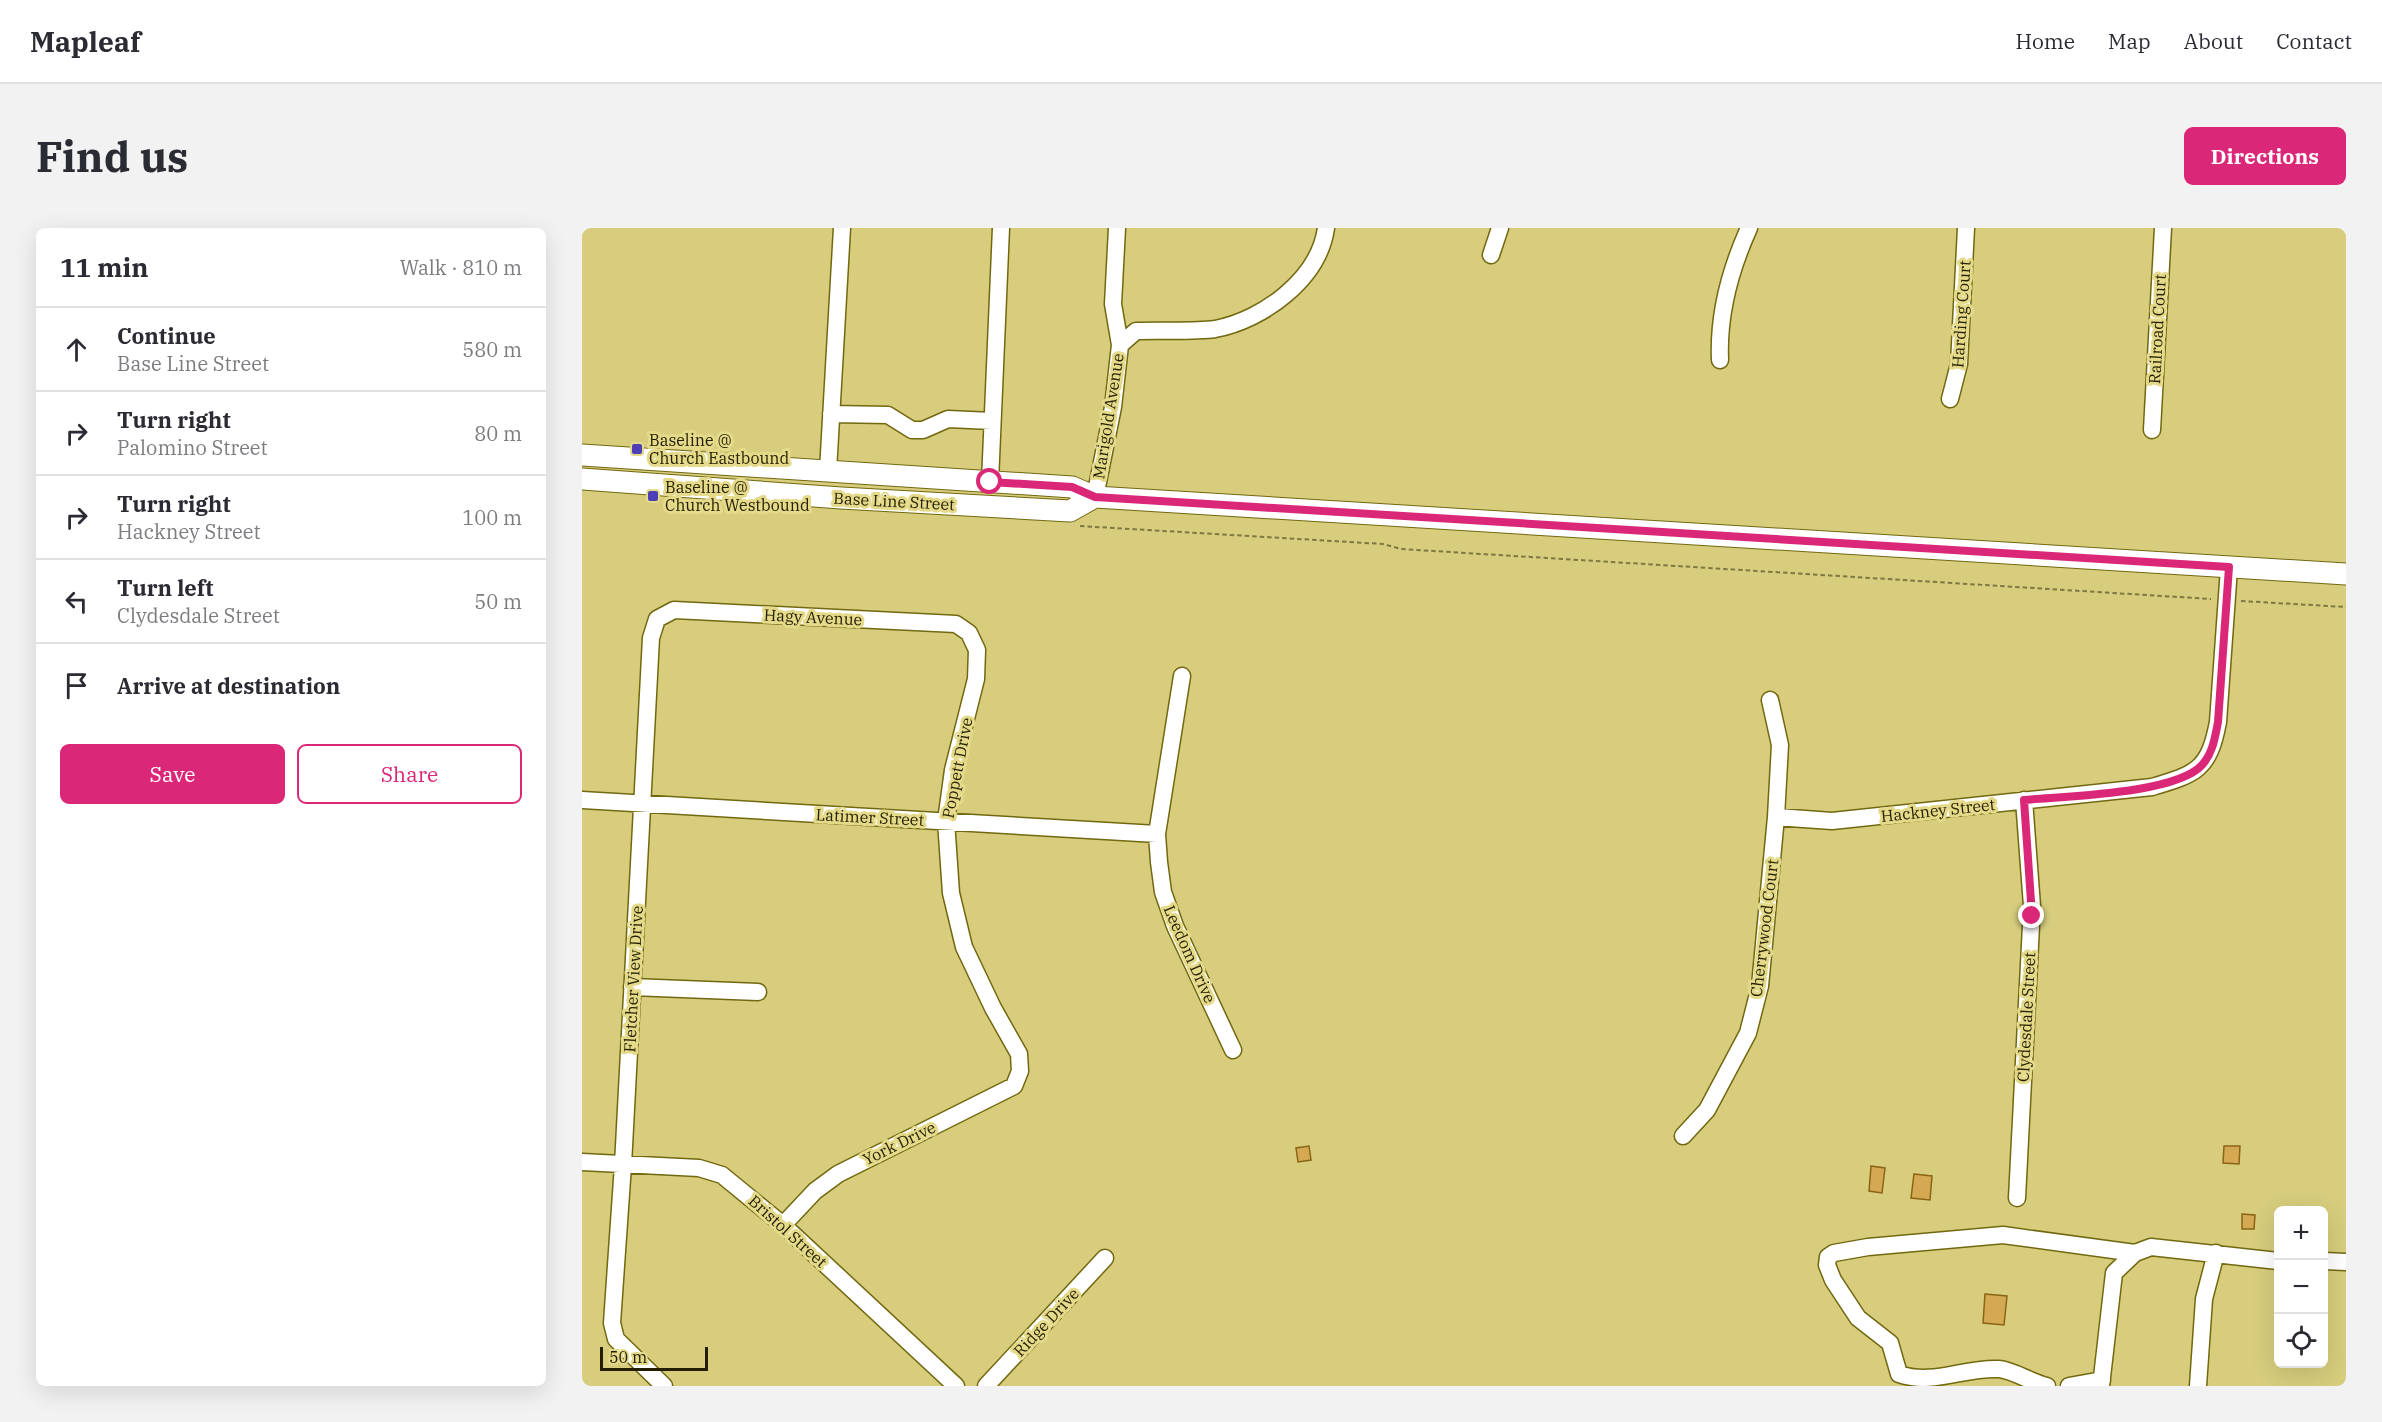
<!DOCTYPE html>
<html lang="en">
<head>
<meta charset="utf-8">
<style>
	:root { --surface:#fff; --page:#f2f2f3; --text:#2b2b33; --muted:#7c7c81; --line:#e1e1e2; --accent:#db2777 }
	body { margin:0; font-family:"IBM Plex Serif",serif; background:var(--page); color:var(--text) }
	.controls { position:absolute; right:18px; bottom:18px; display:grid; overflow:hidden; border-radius:9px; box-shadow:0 6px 24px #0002 }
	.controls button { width:54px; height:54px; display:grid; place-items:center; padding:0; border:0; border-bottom:2px solid var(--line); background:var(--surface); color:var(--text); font:30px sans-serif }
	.scale { position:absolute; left:18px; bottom:15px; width:108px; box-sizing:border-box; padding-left:6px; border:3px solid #231e00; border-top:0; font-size:16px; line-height:21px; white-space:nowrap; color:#231e00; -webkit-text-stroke:4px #e5da8a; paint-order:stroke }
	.stop { position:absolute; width:18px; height:18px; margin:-14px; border:4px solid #db2777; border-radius:50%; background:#fff }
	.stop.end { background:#db2777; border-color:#fff; box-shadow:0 2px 6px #0008 }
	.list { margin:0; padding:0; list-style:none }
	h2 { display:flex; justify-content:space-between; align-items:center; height:78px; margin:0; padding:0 24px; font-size:26px }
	h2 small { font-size:20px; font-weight:400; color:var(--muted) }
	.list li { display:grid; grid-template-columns:39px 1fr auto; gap:18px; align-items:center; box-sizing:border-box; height:84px; padding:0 24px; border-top:2px solid var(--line) }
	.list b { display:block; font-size:22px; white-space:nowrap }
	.list p { margin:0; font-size:20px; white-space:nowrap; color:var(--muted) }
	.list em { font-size:20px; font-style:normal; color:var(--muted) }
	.actions { display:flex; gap:12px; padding:18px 24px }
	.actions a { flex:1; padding:14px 0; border:2px solid var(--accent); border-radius:9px; text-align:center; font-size:21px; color:var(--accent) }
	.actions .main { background:var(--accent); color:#fff }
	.icon { flex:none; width:33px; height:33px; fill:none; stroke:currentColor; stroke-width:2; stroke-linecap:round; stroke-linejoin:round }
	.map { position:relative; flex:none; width:1764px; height:1158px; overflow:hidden; border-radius:9px }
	header { display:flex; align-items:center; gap:36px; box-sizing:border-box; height:84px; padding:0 30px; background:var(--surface); border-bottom:2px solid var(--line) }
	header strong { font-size:28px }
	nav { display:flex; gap:33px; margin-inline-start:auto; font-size:21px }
	.intro { display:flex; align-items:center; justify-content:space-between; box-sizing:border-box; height:144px; padding:0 36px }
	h1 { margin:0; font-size:42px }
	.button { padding:15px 27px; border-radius:9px; background:var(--accent); color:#fff; font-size:21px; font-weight:700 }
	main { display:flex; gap:36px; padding:0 36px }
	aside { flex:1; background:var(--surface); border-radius:9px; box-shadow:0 6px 24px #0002 }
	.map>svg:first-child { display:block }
</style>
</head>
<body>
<header>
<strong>Mapleaf</strong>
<nav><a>Home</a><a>Map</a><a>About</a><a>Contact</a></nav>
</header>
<div class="intro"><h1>Find us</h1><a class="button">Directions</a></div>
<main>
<aside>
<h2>11 min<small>Walk · 810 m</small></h2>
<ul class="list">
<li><svg class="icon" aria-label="ahead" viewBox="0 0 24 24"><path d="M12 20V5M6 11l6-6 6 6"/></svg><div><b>Continue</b><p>Base Line Street</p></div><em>580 m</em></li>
<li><svg class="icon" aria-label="right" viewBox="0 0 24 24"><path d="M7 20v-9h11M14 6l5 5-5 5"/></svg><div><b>Turn right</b><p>Palomino Street</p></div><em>80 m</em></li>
<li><svg class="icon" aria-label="right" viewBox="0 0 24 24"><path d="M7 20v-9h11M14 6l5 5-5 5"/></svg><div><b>Turn right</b><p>Hackney Street</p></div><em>100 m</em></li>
<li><svg class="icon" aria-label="left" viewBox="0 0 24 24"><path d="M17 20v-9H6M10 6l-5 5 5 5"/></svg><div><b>Turn left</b><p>Clydesdale Street</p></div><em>50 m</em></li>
<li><svg class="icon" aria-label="arrive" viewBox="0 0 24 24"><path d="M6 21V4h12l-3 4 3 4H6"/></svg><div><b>Arrive at destination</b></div></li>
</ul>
<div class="actions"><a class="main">Save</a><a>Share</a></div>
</aside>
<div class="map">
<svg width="1764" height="1158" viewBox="0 0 1764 1158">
	<rect width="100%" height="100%" fill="#d7cd7d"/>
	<path fill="#d5a954" stroke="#896515" stroke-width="1.5" d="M727,918L729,932L716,934L714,920Z
		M1642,918H1658L1657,936L1641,935Z
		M1289,938L1303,940L1300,965L1287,963Z
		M1332,946L1350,948L1348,972L1329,970Z
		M1660,986L1673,987L1672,1001H1660Z
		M1403,1066L1425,1068L1422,1097L1401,1095Z"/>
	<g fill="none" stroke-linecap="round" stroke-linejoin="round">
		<defs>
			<path id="minor" d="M909,27L918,0
				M538,117L554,103C577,102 612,104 633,101C681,92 737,51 744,0
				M1138,132C1136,86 1148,42 1167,0
				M1368,171L1377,136L1384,0
				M249,186L306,187L330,202H341L366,191L410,193
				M1570,202L1581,0
				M246,243L260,0
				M408,254L419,0
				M513,269L531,179L538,117L531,76L535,0
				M600,448L575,606L577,634L581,664L593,698L651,822
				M0,572L575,606
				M1194,589L1250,593L1570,559C1614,546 1627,542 1636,494L1647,340
				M50,759L176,764
				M1101,908L1125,882L1166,805L1178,758L1194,589L1198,517L1188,472
				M0,934L117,940L140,947L201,997L374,1158
				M1435,970L1450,678L1442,572
				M1742,1033L1764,1034
				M82,1158L34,1111L30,1095L41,937L69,410L75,391L92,382L374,396L387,405L395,422L394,451L371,542L364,593L369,665L382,719L411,780L437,826L438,843L432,858L256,946L233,963L201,997
				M404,1158L523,1030
				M1465,1158C1450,1155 1431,1142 1417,1141C1382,1139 1351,1158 1317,1146L1308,1115L1276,1090L1251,1052L1245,1037L1246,1029L1252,1025L1286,1019L1421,1007L1553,1025
				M1487,1158L1520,1152
				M1519,1158L1532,1045L1553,1025L1569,1019L1696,1033
				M1616,1158L1622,1071L1634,1025"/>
			<path id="major" d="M0,227L490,259L513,269L1764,346
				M0,251L259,270L488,283L513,269"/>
		</defs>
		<use href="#minor" stroke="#72680f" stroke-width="19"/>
		<use href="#major" stroke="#72680f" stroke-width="23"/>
		<path stroke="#7f7840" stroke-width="2" stroke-dasharray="4.5 3" stroke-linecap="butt" d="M498,298L801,316L819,321L1629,371
			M1659,373L1764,379"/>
		<use href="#minor" stroke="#fff" stroke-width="16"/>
		<use href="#major" stroke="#fff" stroke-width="21"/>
	</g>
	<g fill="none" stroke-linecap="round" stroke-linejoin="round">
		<path stroke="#db2777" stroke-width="8" d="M408,254L490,259L513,269L1647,339L1636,494C1633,509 1631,525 1620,537C1594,566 1483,568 1442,572L1450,688"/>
	</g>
	<g fill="#4d3fb6" stroke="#e5da8a" stroke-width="2">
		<rect x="49" y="215" width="12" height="12" rx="3"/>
		<rect x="65" y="262" width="12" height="12" rx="3"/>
	</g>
	<g text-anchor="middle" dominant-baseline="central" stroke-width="6" stroke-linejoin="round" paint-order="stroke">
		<g font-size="16" fill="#231e00" stroke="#e5da8a">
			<text transform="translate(1379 86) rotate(-86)">Harding Court</text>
			<text transform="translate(1575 101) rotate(-87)">Railroad Court</text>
			<text transform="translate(526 188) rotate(-81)">Marigold Avenue</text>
			<text transform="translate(312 273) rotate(3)">Base Line Street</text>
			<text transform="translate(231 389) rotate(3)">Hagy Avenue</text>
			<text transform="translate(375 540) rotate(-79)">Poppett Drive</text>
			<text transform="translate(1356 582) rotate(-6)">Hackney Street</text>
			<text transform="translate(288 589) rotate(3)">Latimer Street</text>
			<text transform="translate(1182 700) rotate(-83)">Cherrywood Court</text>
			<text transform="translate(608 726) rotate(66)">Leedom Drive</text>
			<text transform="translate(51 751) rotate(-87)">Fletcher View Drive</text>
			<text transform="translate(1444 789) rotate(-87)">Clydesdale Street</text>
			<text transform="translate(317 915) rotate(-26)">York Drive</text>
			<text transform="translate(206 1003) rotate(42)">Bristol Street</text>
			<text transform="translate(464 1094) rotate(-47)">Ridge Drive</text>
		</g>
		<g font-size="16" fill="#231e00" stroke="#e5da8a" text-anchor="start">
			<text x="67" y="212">Baseline @<tspan x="67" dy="18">Church Eastbound</tspan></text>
			<text x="83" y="259">Baseline @<tspan x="83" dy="18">Church Westbound</tspan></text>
		</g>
	</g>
</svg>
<div class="controls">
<button>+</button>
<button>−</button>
<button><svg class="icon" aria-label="locate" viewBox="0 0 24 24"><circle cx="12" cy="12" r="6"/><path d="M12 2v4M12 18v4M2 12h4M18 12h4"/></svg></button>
</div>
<div class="scale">50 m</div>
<div class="stop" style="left:408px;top:254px"></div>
<div class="stop end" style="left:1450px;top:688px"></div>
</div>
</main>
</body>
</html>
